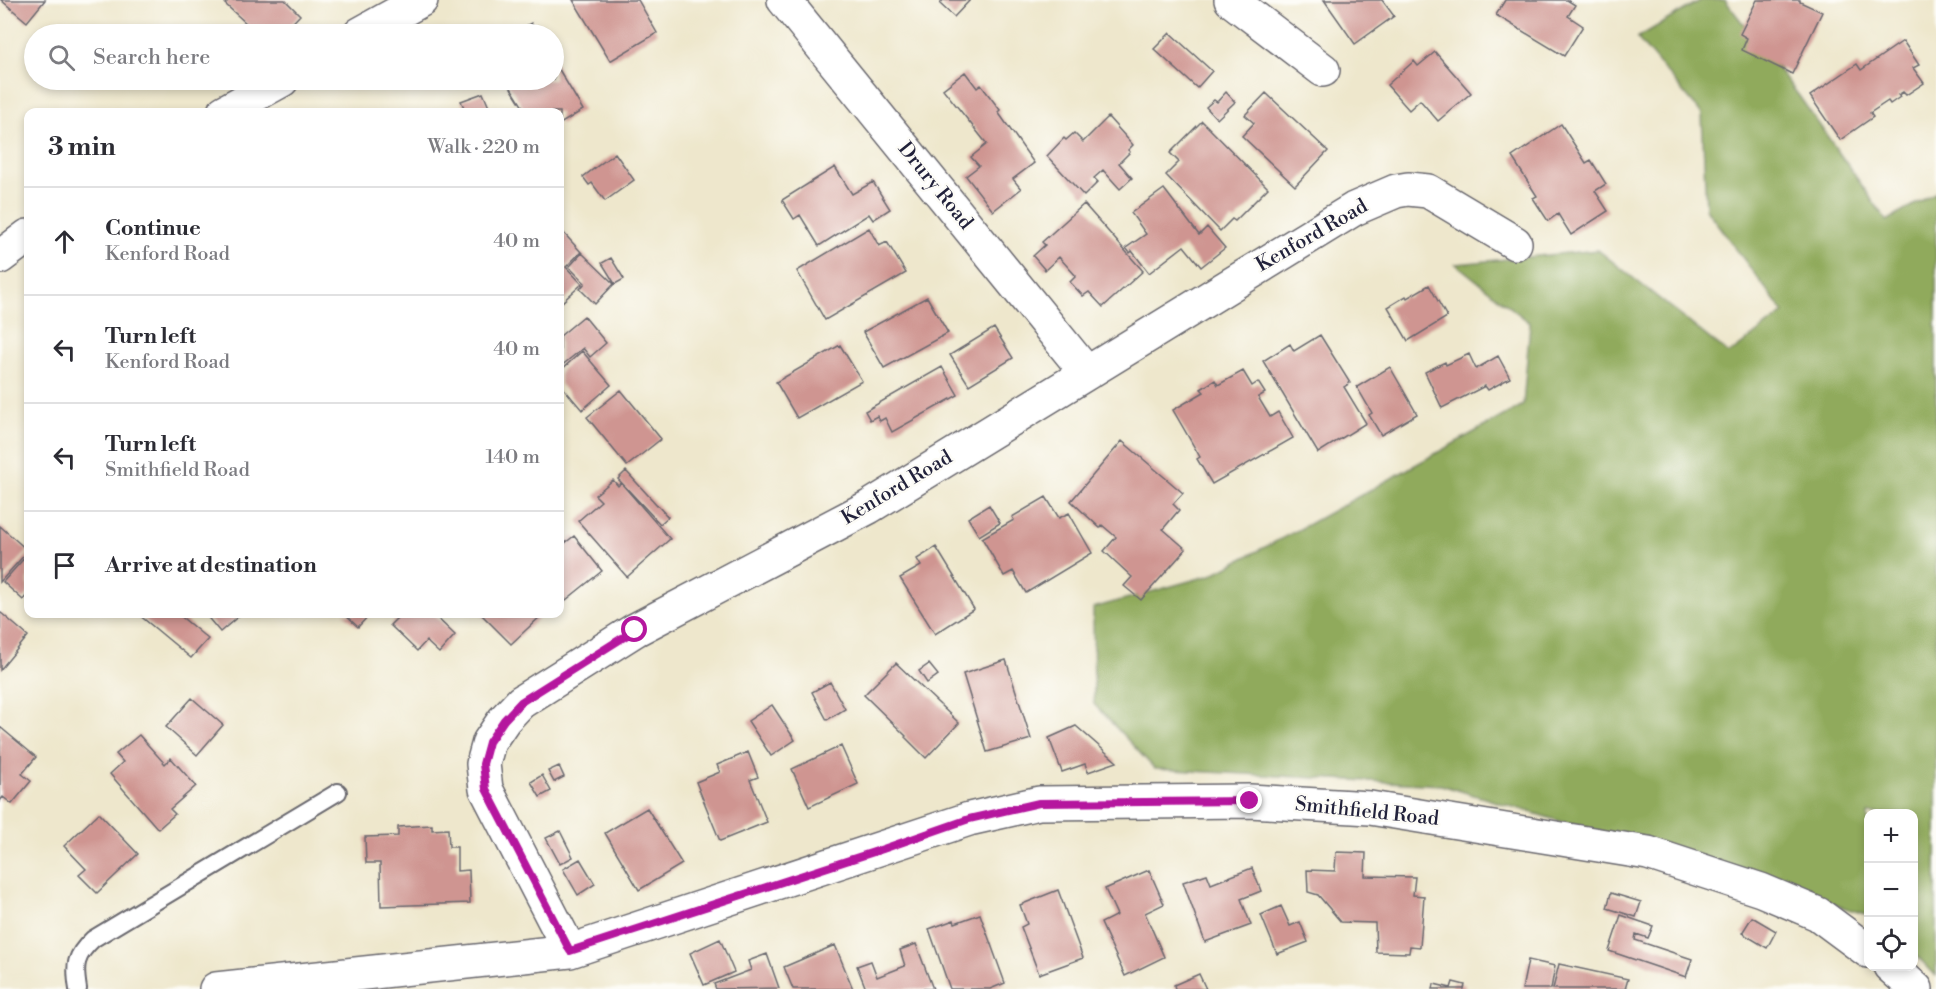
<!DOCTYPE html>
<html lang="en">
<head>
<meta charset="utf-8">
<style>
	:root { --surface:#fff; --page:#f2f2f3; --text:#2b2b33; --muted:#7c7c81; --line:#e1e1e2 }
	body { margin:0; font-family:"Libre Bodoni",serif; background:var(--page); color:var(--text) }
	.controls { position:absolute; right:18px; bottom:18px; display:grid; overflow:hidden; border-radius:12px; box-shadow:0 3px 9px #0003 }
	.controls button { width:54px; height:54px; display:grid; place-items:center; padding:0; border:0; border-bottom:2px solid var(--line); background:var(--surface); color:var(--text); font:30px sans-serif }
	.stop { position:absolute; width:18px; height:18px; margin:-14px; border:4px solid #b5179e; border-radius:50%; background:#fff }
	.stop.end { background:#b5179e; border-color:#fff; box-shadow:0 2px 6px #0008 }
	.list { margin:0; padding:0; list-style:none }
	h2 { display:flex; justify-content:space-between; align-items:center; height:78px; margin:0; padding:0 24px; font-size:26px }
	h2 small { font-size:20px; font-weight:400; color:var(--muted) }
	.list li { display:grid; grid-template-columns:39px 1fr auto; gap:18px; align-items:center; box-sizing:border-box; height:108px; padding:0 24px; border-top:2px solid var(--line) }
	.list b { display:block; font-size:22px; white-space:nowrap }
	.list p { margin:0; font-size:20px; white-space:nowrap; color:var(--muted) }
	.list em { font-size:20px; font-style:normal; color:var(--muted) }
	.icon { flex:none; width:33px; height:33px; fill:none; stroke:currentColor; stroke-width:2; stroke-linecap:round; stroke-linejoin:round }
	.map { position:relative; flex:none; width:1936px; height:989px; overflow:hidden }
	.search { position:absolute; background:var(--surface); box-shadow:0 3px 9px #0003; left:24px; top:24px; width:540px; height:66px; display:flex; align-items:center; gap:15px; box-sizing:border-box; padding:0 21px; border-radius:33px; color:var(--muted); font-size:22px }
	.panel { position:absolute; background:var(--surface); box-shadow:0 3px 9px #0003; left:24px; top:108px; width:540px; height:510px; border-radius:12px }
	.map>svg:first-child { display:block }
</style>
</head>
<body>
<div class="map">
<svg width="1936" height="989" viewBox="0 0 1936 989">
	<rect width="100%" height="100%" fill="#fdfcf7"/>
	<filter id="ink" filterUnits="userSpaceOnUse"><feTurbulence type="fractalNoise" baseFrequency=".0167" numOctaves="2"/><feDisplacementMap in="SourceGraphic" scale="12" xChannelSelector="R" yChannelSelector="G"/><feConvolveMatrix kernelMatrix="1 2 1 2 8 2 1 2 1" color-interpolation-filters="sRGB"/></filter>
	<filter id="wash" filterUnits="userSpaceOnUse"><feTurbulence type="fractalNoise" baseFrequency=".008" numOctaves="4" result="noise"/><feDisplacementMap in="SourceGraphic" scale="24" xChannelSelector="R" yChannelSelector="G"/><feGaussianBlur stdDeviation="1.35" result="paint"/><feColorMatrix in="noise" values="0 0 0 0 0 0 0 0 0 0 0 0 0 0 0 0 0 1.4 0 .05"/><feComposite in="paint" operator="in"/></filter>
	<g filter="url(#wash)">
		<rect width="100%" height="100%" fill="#eee7cc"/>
		<path fill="#90aa5c" stroke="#59664c" stroke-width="1.5" d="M1701,0H1725L1799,96L1887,221L1936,192V976L1914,953V814H1868V915L1441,785L1155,769L1094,704L1093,608L1211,575L1300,529L1523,405L1530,323L1456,264L1598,250L1729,354L1784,313L1706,209L1702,114L1637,38Z"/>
		<g id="blocks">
			<path fill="#cf9591" d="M1,0H45L27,22Z
				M229,0H285L300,15L282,34H258L225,4Z
				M573,0H638L657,33L610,61Z
				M943,0H970L954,17L940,4Z
				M1324,0H1382L1394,16L1355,44Z
				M1505,0H1567L1575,5L1568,16L1583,26L1564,56L1496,15Z
				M1757,0H1800V2L1822,12L1792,74L1742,50L1747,38L1740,34Z
				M531,23L538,34H513Z
				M1170,33L1212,71L1197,88L1154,49Z
				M1903,41L1919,65L1913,68L1924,83L1906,95L1903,92L1898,95L1900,97L1890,104L1888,101L1870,113L1873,117L1840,140L1810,96L1857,64L1861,70Z
				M1435,52L1471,93L1438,121L1420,100L1409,110L1387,85L1414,61L1418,66Z
				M554,61L583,110L560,124V112H526L506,80H554Z
				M965,72L977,88L981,85L1000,110L998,112L1034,163L1013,179L1021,189L993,211L966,176L979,166L971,157L987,144L943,89Z
				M1226,92L1235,102L1217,119L1206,107L1214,100L1217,102Z
				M483,93L491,112H466L461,101Z
				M1266,93L1328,151L1295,186L1242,136L1254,123L1245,115Z
				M1108,117L1133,145L1128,150L1130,152L1119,163L1132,178L1120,189L1103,170L1094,178L1098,182L1084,196L1047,156L1064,138L1066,140L1074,133L1083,142Z
				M1202,121L1268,188L1235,221L1232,219L1220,231L1166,175L1179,162L1170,153Z
				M1561,124L1586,163L1591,160L1606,184L1595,191L1608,211L1571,235L1558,214L1548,221L1533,198L1537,196L1512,157Z
				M615,153L634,180L605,201L592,183L589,185L583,177Z
				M835,167L852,194L873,182L890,209L873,220L869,214L819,246L800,215L794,219L782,200Z
				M1164,189L1199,235L1207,227L1225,248L1201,267L1184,246L1149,273L1132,251L1130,253L1126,248L1146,234L1131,213Z
				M1084,204L1143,271L1103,307L1089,292L1083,296L1070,282L1076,276L1059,257L1045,270L1033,256L1045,245L1042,242Z
				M869,228L879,246L887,242L906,273L825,320L797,271Z
				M560,229L581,252L566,267L582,284L562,302L560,299Z
				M582,253L614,284L595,304L580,289L585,283L569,267Z
				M611,258L624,279L615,284L602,263Z
				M1429,285L1447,317L1408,341L1388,307L1406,296L1407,298Z
				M927,297L948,333L884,368L863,332Z
				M584,316L606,343L590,357L583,348L560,367V336Z
				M994,328L1013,358L969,385L950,355Z
				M1320,335L1350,383L1344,387L1366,423L1318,453L1263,361L1290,344L1294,351Z
				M840,345L862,381L797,418L776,382Z
				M582,351L611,385L582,410L560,384V371Z
				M1469,354L1476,369L1498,356L1510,378L1488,390L1485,386L1442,408L1425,372L1445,362L1446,365Z
				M942,367L958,395L892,432L885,418L880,421L877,416L870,420L865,411Z
				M1390,367L1417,414L1381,435L1369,415L1372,413L1357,387Z
				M1243,371L1252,386L1258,382L1265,393L1258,397L1270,417L1278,412L1293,438L1212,484L1197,459L1200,457L1173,410L1204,392L1201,389L1215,380L1218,385Z
				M621,390L661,439L627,466L587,417Z
				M1122,441L1183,493L1173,504L1179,510L1163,529L1186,549L1141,600L1124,586L1132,577L1104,551L1116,537L1102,525L1100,528L1071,501Z
				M626,471L668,517L660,524L618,479Z
				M613,480L618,486L621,483L670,539L627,577L578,521L601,501L595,495Z
				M1046,497L1059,518L1069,513L1092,553L1026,593L1013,571L1004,576L982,538L1014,520L1012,517Z
				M989,505L1000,523L979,536L968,518Z
				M0,526L28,551L0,582Z
				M574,536L602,571L561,604L560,547Z
				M936,547L974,609L935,634L900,578L921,566L917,559Z
				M28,554V594L23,600L3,582Z
				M0,612L28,636L0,670Z
				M138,614H178L208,639L191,658Z
				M205,614H241L220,632Z
				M344,614H370L358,627Z
				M401,614H433L455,635L439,653L426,641L417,651L390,625Z
				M481,614H543L511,644Z
				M1006,660L1031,739L987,752L963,674Z
				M896,663L959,723L926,758L905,737L906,736L864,695Z
				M929,664L938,675L927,683L919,671Z
				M830,682L845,709L827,720L812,692Z
				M192,698L223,725L197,755L166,727Z
				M772,705L795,740L771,756L748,721Z
				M1076,726L1117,762L1088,772L1085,764L1062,772L1049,738Z
				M0,727L36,757L22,774L31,781L12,804L3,797L0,801Z
				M139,735L165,764L171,758L196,786L170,809L175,814L158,829L110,774L123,762L116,754Z
				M841,746L858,784L809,807L792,769Z
				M748,752L758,777L750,780L767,822L720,841L696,782L720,772L717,765Z
				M559,766L564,777L554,782L548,771Z
				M542,775L551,791L540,797L531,782Z
				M647,808L682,864L639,890L605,833Z
				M99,813L138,854L97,893L79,875L86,869L64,846Z
				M432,825V830L448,829L449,847H457V871L469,870L470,903L381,906L380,863H366L365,837L398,836V827Z
				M560,831L573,857L560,864L546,838Z
				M1336,852L1366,853L1365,876L1415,877L1413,895L1424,896L1420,947L1410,946L1409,953L1376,952L1375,923L1341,922L1318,895L1308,892L1307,870L1335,871Z
				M580,859L595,884L578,895L563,869Z
				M1252,868L1261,891L1241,899L1251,925L1205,942L1183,882L1207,874L1211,884Z
				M1149,870L1164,904L1145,913L1164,957L1125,976L1101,923L1117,915L1105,889Z
				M1058,890L1083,958L1039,974L1021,927L1027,924L1020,905Z
				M1611,893L1641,902L1636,917L1607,908Z
				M1281,906L1290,926L1300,922L1308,942L1277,954L1261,915Z
				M980,914L1005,983L990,989H950L929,929L954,920L955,923Z
				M1621,915L1653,926L1648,938L1636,934L1635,940L1692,959L1686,977L1609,951Z
				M1752,917L1776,931L1767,948L1742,933Z
				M720,939L734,972L704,985L690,953Z
				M916,944L933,989H866L857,966L871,961L877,977L905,966L900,950Z
				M835,945L853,989H793L784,967Z
				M767,954L779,988L716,989L714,984L751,970L748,961Z
				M1528,960L1555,966L1551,989H1522Z
				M1559,964L1628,979L1625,989H1553Z
				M1199,974L1206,989H1175L1174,985Z
				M1453,982L1465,985L1464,989H1433L1434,984L1451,988Z"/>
		</g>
	</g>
	<g filter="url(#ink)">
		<use href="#blocks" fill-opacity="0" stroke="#69676e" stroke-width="1.5"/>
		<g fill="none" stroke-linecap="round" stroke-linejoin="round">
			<defs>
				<path id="lane" d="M78,989C74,965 75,956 93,939L338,792"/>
				<path id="street" d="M784,0L1086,372
					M1231,0L1323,70
					M360,34L421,0
					M224,112L282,80
					M0,257L28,236
					M570,951L486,789L483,764L489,742L504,720L521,702L635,630L869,507L1354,209L1396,191L1408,189L1428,191L1515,243
					M1890,966L1916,989
					M216,989L570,951L969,819L1039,803L1250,801L1370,808L1648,853L1761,890L1818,914L1868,951"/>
			</defs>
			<use href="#lane" stroke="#69676e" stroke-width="20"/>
			<use href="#street" stroke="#69676e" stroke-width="36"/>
			<use href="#lane" stroke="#fff" stroke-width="16"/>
			<use href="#street" stroke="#fff" stroke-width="33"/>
		</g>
	</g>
	<g fill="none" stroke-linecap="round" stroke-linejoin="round" filter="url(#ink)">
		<path stroke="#b5179e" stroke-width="8" d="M635,630L521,702L504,720L489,742L483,764L486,789L570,951L883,849L969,819L1039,803L1250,801"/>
	</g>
	<g text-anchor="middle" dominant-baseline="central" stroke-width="5" stroke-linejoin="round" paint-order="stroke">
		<g font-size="20" fill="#22223b" stroke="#fdfcf7">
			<text transform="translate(935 186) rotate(51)">Drury Road</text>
			<text transform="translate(1312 236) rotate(-30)">Kenford Road</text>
			<text transform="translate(897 488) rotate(-31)">Kenford Road</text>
			<text transform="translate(1367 812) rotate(6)">Smithfield Road</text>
		</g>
	</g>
</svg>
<div class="controls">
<button>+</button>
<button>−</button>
<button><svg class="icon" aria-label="locate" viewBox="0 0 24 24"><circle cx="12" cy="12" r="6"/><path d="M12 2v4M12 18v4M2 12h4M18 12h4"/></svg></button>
</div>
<div class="stop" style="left:635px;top:630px"></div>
<div class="stop end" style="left:1250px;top:801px"></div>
<div class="search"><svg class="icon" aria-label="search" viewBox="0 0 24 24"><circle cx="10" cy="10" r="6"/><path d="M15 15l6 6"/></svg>Search here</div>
<section class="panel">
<h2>3 min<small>Walk · 220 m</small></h2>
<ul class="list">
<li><svg class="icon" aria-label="ahead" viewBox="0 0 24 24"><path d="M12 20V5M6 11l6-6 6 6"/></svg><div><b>Continue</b><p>Kenford Road</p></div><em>40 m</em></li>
<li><svg class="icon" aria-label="left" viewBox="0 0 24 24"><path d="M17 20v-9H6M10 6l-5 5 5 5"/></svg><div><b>Turn left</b><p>Kenford Road</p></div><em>40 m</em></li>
<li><svg class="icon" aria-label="left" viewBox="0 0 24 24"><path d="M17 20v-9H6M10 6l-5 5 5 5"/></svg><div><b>Turn left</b><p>Smithfield Road</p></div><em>140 m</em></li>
<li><svg class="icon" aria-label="arrive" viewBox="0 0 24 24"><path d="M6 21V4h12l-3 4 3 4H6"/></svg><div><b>Arrive at destination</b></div></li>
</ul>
</section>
</div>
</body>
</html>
